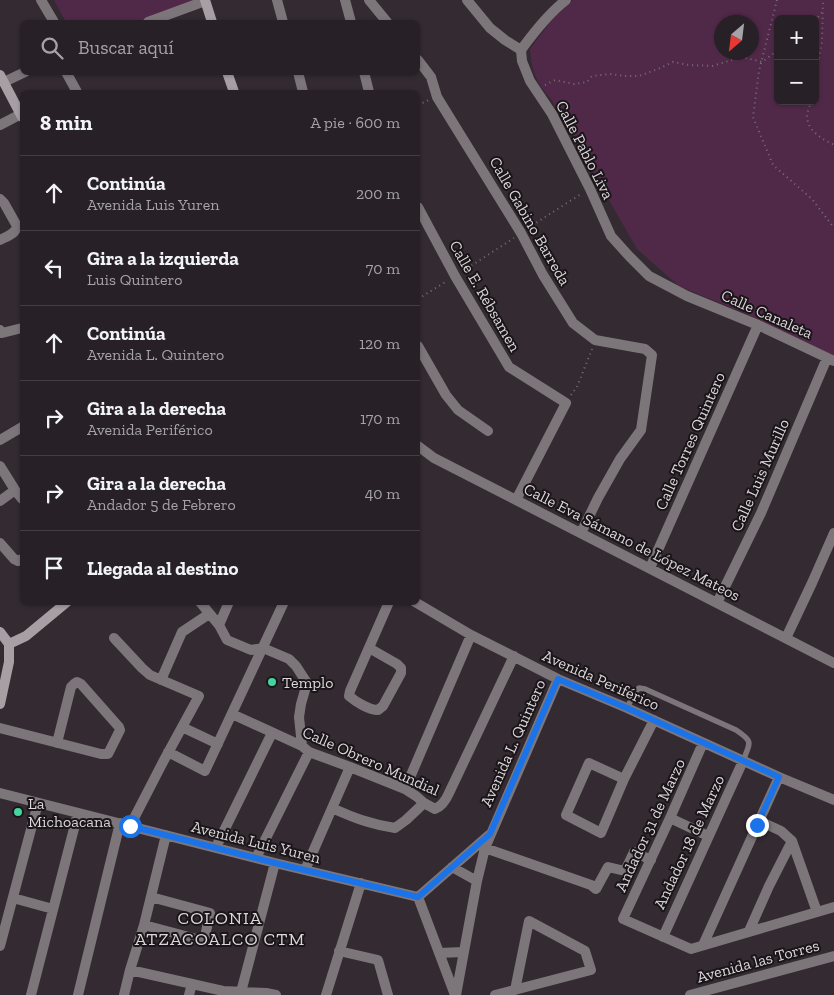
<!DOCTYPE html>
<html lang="es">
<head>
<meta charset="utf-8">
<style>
	:root { --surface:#272026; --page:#332d32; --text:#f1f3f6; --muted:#a4a3a7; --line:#433e43 }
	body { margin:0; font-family:"Zilla Slab",serif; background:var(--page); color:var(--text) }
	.controls { position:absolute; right:15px; top:15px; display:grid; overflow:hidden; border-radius:8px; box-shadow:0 1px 4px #0004 }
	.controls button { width:45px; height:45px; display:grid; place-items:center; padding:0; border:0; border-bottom:1px solid var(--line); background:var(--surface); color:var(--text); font:25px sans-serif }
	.compass { position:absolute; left:714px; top:15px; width:45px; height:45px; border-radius:50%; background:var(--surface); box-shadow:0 1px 4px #0004; rotate:208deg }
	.stop { position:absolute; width:15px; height:15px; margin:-11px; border:4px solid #1a73e8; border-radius:50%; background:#fff }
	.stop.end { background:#1a73e8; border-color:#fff; box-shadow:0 1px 5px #0008 }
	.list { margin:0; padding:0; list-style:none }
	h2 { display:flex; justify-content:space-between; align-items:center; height:65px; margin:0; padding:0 20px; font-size:21px }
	h2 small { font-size:16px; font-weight:400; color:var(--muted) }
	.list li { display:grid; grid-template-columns:32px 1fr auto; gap:15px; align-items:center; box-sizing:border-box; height:75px; padding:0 20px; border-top:1px solid var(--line) }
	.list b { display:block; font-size:19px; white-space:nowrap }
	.list p { margin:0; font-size:16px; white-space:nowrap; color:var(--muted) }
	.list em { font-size:16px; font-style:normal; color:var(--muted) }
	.icon { flex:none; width:28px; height:28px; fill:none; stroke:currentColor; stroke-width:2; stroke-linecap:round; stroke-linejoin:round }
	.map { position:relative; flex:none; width:834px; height:995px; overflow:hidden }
	.search { position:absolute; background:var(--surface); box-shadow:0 1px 4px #0004; left:20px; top:20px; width:400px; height:55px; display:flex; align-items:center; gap:12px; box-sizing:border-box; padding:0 18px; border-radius:8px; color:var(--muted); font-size:19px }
	.panel { position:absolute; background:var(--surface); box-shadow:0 1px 4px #0004; left:20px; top:90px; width:400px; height:515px; border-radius:8px }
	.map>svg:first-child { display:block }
</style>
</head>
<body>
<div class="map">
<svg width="834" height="995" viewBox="0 0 834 995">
	<rect width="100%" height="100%" fill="#342a32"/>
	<path fill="#512948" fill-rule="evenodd" d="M54,0H194L195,2L139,22H66Z
		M573,0H834V358L749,315L679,286L637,249L551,99C536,82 532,72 530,49L551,21ZM778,19H815V101H778ZM722,22H752V52H722Z"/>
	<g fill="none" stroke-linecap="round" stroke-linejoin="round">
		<path stroke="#776f75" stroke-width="2" stroke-dasharray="1 4" stroke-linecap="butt" d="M777,0L759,71L753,117L773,165L812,199L834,228
			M815,21L823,11
			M815,78L822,42L823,0
			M545,85L555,80L574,84L587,82L592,76L610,74L625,76H639L658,69L673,62L689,65L712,66L742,57L762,62L778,50
			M811,101C810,106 807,112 807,117C808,132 823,139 834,145
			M418,105L429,100
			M528,228L581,194
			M463,271L514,238
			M418,299L447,281
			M571,395L577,387L592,349"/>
		<path stroke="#7c767a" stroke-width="5.5" d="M627,708L635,692L639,688L645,689L736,730C754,742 750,742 743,761"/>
		<path stroke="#7c767a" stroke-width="10" d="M41,0L54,22
			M277,0L283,22
			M345,0L351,22
			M369,0L387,22
			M467,0L490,28L505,40L521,50
			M566,0C548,14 534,32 521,50L522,61L530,81L552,114L590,189L611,236L629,256L649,276L687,296L758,325L834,361
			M148,22L205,1
			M418,60L431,77L437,97L521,233L543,275L573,323L595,340L645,349L652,355L641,430L620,459L598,498L581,533
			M66,72L77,92
			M298,72L303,92
			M364,72L369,92
			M4,82L25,72
			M0,125L21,114
			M0,199L4,203L17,226C16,234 7,236 0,240
			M418,207L455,276L509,367L566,403L516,500
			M0,330L2,333L22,328
			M418,346L446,395L458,410L488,431
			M0,440L22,427
			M418,446L434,458L834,663
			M0,466L15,490L22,499
			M0,501L15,490
			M0,543L14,559L18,561L22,559
			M650,568L758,325
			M200,602L219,625L227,640L251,650L263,648L289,659L296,666L307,683L301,704L299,717L302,746
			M415,602L471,635L558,679L627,708L779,777L834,800
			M717,603L761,513L827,358
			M219,625L229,602
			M114,638L142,668L150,675L199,696L163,762L130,826
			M786,638L812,583L834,533
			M369,648L397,664L401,668V673L383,706L378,710C369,710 356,702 349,696L350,691L389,602
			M161,680L182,632L209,614
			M232,714L302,746L309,752L350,767L405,789L416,796L424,803L435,809C442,806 446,800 449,793L514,656
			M182,727L218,744
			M0,728L101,754H108L120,730L119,727L81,684L77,682L74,684L71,687L57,743
			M703,743L670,818L623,919L691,949L834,907
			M168,752L205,771L284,602
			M624,779L589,763L566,815L601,833L624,779L654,720
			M405,789L471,635
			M0,793L275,863L418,897
			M332,808C354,818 370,824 395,828L406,820L424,803
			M670,818L708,836
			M759,821L781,831L792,841
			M216,847L272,733
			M485,848L591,885L596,889L608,867L625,871L634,852L651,860
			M256,858L309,752
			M452,867L477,881
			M305,870L350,767
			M13,898L53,909
			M144,925L204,941L210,913L151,897
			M749,931L769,886L792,841L817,912
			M663,937L743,761
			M703,945L779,777
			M0,946L38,803
			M339,951L378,960L388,995
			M439,953L463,952
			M130,970L223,991L266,993L276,995
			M241,992L275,863
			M31,995L78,813
			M78,995L120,823
			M124,995L130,970L144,925L166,835
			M189,995L192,984
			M326,995L361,883
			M455,995L418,897L489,835
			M456,995L477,881L485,848L558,679
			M495,995L591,970L585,951L529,921L515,990
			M690,995L834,956"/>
		<path stroke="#a89fa5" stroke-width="10" d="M205,0L212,22
			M227,72L234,92
			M0,75L22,117
			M0,632L9,644V662L0,704
			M9,644L26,636L67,602"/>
	</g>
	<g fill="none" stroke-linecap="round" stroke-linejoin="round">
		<path stroke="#1a73e8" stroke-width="6" d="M130,826L275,863L418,897L490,834L558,679L627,708L779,777L757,825"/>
	</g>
	<g fill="#44d49f" stroke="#191518" stroke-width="2">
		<circle cx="272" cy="682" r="5"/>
		<circle cx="18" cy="812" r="5"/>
	</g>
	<g text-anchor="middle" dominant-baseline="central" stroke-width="4" stroke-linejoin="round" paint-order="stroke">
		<g font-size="16" fill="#dcd6da" stroke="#191518">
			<text transform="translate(585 150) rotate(63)">Calle Pablo Liva</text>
			<text transform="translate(530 221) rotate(60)">Calle Gabino Barreda</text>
			<text transform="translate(485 296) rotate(60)">Calle E. Rébsamen</text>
			<text transform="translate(767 314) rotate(24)">Calle Canaleta</text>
			<text transform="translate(690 441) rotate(-66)">Calle Torres Quintero</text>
			<text transform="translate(760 475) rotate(-66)">Calle Luis Murillo</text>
			<text transform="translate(632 542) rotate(27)">Calle Eva Sámano de López Mateos</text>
			<text transform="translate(601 680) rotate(24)">Avenida Periférico</text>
			<text transform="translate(513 743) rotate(-66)">Avenida L. Quintero</text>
			<text transform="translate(371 761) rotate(24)">Calle Obrero Mundial</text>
			<text transform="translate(650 825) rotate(-65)">Andador 31 de Marzo</text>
			<text transform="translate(256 842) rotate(14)">Avenida Luis Yuren</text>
			<text transform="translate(689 842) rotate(-65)">Andador 18 de Marzo</text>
			<text transform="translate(758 961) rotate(-15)">Avenida las Torres</text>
		</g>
		<g font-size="16" fill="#dcd6da" stroke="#191518" text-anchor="start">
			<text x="282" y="682">Templo</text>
			<text x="28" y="803">La<tspan x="28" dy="18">Michoacana</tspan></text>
		</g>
		<g font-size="18" letter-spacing="1" fill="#dcd6da" stroke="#191518">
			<text x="220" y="918">COLONIA<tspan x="220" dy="21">ATZACOALCO CTM</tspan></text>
		</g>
	</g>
</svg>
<div class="controls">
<button>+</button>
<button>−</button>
</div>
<svg class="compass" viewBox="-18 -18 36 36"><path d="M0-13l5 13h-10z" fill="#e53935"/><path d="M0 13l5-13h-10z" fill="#a4a3a7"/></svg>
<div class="stop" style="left:130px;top:826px"></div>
<div class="stop end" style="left:757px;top:825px"></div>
<div class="search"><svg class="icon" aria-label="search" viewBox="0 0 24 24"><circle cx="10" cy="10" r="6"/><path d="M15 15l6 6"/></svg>Buscar aquí</div>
<section class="panel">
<h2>8 min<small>A pie · 600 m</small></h2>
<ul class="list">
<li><svg class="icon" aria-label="ahead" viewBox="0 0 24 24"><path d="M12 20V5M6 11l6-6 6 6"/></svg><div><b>Continúa</b><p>Avenida Luis Yuren</p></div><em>200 m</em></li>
<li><svg class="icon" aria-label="left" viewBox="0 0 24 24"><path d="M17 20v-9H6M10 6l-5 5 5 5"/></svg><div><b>Gira a la izquierda</b><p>Luis Quintero</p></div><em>70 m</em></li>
<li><svg class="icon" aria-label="ahead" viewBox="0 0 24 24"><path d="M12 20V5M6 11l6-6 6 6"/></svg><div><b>Continúa</b><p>Avenida L. Quintero</p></div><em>120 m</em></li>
<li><svg class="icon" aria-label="right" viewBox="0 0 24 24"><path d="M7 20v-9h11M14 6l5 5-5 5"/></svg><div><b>Gira a la derecha</b><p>Avenida Periférico</p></div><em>170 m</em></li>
<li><svg class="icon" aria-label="right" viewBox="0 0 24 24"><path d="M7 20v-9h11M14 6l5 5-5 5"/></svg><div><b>Gira a la derecha</b><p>Andador 5 de Febrero</p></div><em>40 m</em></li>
<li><svg class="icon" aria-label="arrive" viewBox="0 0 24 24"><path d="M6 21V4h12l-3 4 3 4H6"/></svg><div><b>Llegada al destino</b></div></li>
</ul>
</section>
</div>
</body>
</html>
